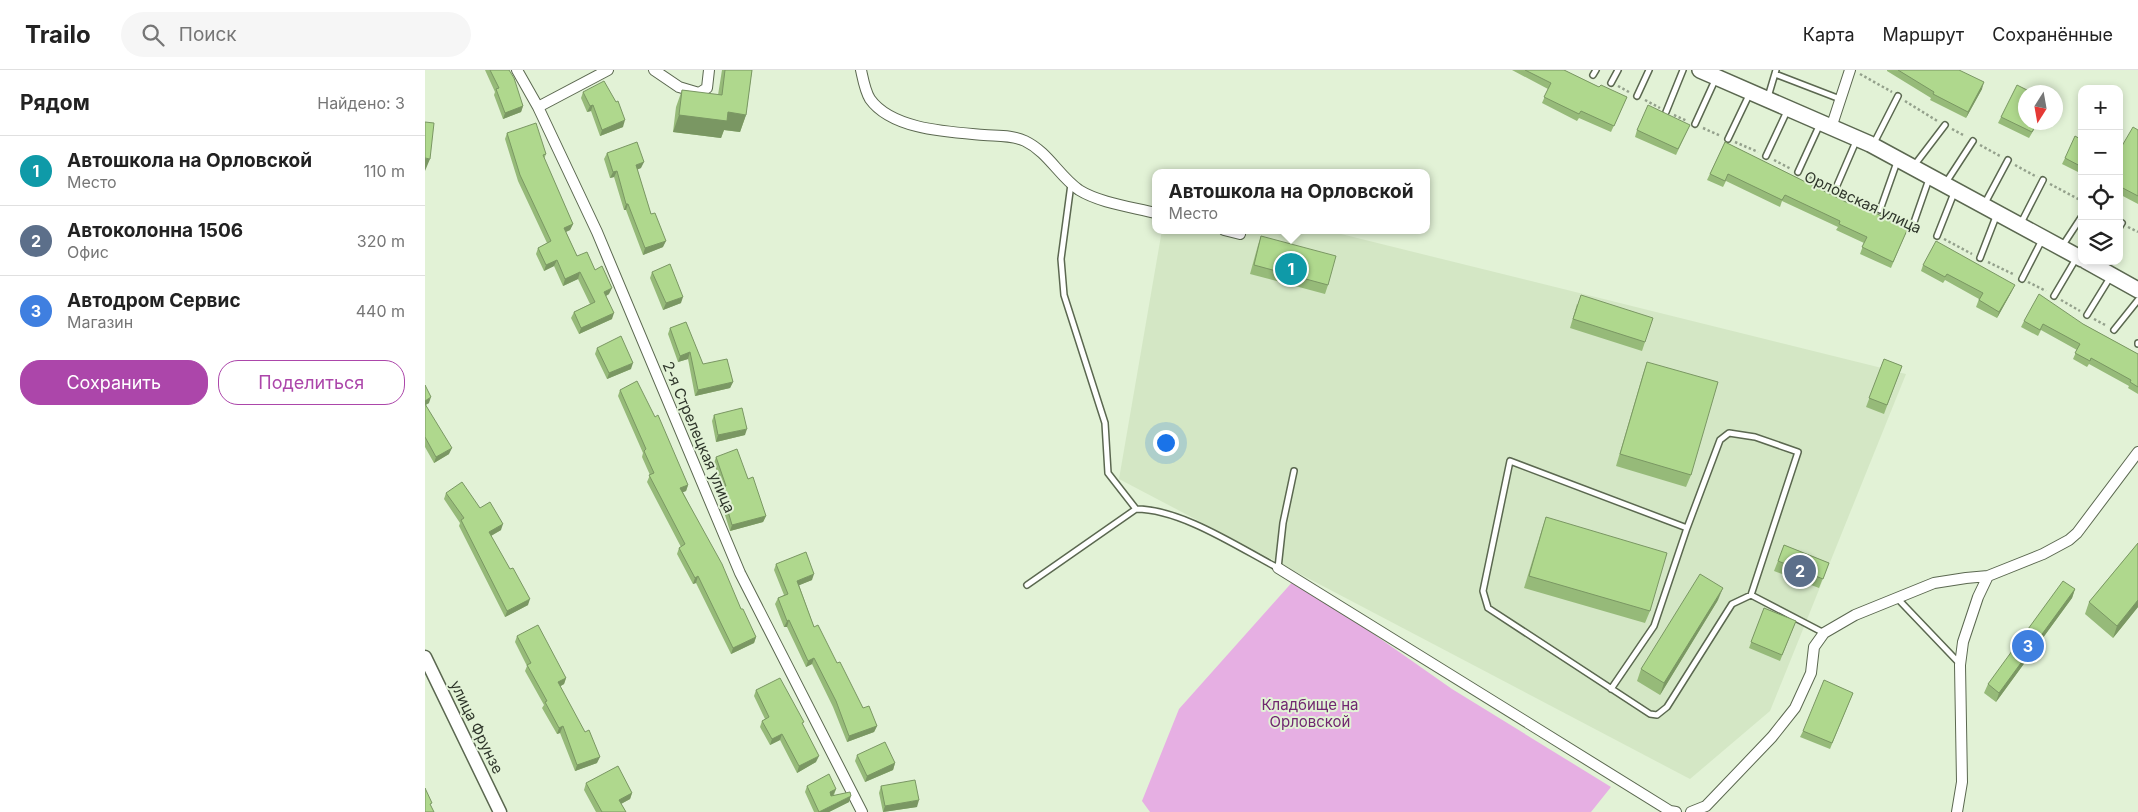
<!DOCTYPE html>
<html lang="ru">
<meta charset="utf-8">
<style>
body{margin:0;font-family:Inter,sans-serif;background:#f6f6f6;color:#222}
.controls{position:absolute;right:15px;top:15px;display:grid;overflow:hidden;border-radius:10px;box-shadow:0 2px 8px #0003}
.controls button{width:45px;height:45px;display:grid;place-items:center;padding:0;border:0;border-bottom:1px solid #e0e0e0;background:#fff;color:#222;font:25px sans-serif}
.compass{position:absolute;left:1593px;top:15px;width:45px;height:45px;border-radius:50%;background:#fff;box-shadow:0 2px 8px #0003;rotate:191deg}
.you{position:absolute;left:740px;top:372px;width:18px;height:18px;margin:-12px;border:4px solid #fff;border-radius:50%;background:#1a73e8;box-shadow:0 0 0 8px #1a73e833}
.badge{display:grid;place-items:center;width:32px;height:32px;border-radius:50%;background:#ac46aa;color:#fff;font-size:16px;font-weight:700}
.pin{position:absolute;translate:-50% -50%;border:2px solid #fff;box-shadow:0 1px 5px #0006}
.popup{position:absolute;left:727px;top:99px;width:278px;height:65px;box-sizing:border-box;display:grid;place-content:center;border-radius:10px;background:#fff;filter:drop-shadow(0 1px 4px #0005);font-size:16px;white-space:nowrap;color:#767676}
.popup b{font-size:19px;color:#222}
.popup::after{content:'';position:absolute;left:50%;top:100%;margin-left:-10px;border:10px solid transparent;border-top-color:#fff}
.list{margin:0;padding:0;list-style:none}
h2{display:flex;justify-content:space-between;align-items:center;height:65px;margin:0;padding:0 20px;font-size:21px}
h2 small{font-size:16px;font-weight:400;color:#767676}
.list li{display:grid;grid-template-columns:32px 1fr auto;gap:15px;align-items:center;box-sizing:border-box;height:70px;padding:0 20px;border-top:1px solid #e0e0e0}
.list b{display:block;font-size:19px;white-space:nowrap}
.list p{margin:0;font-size:16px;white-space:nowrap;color:#767676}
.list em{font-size:16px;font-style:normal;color:#767676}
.actions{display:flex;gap:10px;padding:15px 20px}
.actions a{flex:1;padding:11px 0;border:1px solid #ac46aa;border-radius:20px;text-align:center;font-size:18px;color:#ac46aa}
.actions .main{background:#ac46aa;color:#fff}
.icon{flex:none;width:28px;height:28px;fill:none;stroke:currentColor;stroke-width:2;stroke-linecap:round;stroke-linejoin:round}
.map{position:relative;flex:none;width:1713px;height:742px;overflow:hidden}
header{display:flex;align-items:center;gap:30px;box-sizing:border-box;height:70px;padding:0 25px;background:#fff;border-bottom:1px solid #e0e0e0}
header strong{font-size:24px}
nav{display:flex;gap:28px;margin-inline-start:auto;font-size:18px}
.search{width:350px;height:45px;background:#f6f6f6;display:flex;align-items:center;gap:12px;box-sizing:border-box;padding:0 18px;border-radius:28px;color:#767676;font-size:19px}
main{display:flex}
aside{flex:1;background:#fff}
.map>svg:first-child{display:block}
.built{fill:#d4e7c5}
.green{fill:#e6afe3}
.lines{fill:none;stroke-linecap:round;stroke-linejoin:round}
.service-casing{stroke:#5b6850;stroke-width:8}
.minor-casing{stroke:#5b6850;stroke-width:12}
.tertiary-casing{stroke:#5b6850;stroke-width:15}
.secondary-casing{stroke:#5b6850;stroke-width:18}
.path{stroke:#94a18c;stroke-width:2.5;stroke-dasharray:2.5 2.5;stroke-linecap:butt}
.service{stroke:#fff;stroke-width:5}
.minor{stroke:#fff;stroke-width:10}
.tertiary{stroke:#fff;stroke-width:12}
.secondary{stroke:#fff;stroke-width:15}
.wall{fill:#96ba79}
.shaded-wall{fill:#7a9763}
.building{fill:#afd88d;stroke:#7a9763}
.labels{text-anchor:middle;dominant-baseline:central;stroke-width:4;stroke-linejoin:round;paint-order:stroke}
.street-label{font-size:15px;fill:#2f362b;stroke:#e2f2d6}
.park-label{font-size:15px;fill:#712770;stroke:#e2f2d6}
</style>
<header>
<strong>Trailo</strong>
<div class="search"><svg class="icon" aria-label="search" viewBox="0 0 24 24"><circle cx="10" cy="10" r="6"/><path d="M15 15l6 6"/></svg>Поиск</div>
<nav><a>Карта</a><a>Маршрут</a><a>Сохранённые</a></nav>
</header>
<main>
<aside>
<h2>Рядом<small>Найдено: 3</small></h2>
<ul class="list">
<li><span class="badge" style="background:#0f9aa8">1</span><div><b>Автошкола на Орловской</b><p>Место</p></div><em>110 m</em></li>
<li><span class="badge" style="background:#5c6f8a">2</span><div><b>Автоколонна 1506</b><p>Офис</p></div><em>320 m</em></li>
<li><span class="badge" style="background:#3f7fe0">3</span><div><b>Автодром Сервис</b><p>Магазин</p></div><em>440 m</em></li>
</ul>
<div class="actions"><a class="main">Сохранить</a><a>Поделиться</a></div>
</aside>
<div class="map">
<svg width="1713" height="742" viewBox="0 0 1713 742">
<rect width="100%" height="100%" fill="#e2f2d6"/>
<!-- built -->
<path class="built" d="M737,160H900L1481,304L1345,641L1265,709L694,409Z"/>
<!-- green -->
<path class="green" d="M870,509L1027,619L1186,717L1166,742H725L717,731L754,639Z"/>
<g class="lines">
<!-- service casing -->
<g class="service-casing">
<path id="service" d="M1350,4L1415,29
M1168,5L1171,0
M1186,13L1193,0
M1212,26L1224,0
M1343,27L1351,0
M1241,42L1258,0
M1270,54L1291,8
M1303,69L1325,23
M1448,75L1473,26
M1341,86L1363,39
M1488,97L1520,55
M1373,102L1395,54
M646,114L636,189L639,225L680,353L683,403L711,439
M1520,114L1548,71
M1410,120L1432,69
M1560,133L1583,90
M1455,140L1472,92
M1488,155L1504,109
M1595,155L1618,110
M1694,158L1697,153
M1512,166L1529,123
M1638,175L1657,146
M1555,188L1572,144
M1597,209L1618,168
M1629,226L1652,187
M1662,245L1686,206
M1689,260L1713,230
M1713,274V273
M1262,458L1295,370L1304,363L1330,367L1373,382L1326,525
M602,515L711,439C756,439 813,477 853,498L858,453L869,401
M1472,528L1535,594
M1186,619L1229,556L1262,458L1085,391L1058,521L1063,538L1225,644L1232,645L1242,637L1307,534L1326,525L1399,563"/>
</g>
<!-- minor casing -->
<g class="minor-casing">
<path id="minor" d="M92,0L113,37L172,162L315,503L437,742
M229,0L254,17L274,23L282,18L284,0
M436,0C438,9 440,21 445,29C467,60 525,62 559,65C572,66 588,65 600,71C623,82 634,106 654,120C675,133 707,137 731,143
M113,37L183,0
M1406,58L1425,0
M799,160L815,164
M853,498L1245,741L1251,742
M1266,742L1281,736L1347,667L1370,638L1386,603L1389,577L1399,563L1430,545L1509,513L1541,508L1563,506
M1532,742L1537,712L1535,595L1538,572L1553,527L1563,506L1618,484L1644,470L1652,463L1713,382"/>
</g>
<!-- tertiary casing -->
<g class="tertiary-casing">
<path id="tertiary" d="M0,587L75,742"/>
</g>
<!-- secondary casing -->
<g class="secondary-casing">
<path id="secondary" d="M1275,0L1445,74L1657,189
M1661,191L1713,220"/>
</g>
<!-- path -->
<path class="path" d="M1435,4L1467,22
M1193,16L1204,22
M1220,30L1235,38
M1480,31L1514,52
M1249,45L1262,51
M1278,58L1296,66
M1527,59L1540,66
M1310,72L1333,82
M1555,75L1575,86
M1349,90L1366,99
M1590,95L1612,107
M1380,105L1402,116
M1625,114L1657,131
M1418,124L1448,137
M1462,143L1480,151
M1703,157L1713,162
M1519,169L1547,184
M1563,192L1590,205
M1603,212L1621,221
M1636,230L1655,241
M1669,249L1682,256"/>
<!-- service -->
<use href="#service" class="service"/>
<!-- minor -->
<use href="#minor" class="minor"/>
<!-- tertiary -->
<use href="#tertiary" class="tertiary"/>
<!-- secondary -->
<use href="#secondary" class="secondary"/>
</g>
<!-- wall -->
<path class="wall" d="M60,0H84L98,36L96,42L78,49L69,25L70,22Z
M297,0H327L321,45L315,62L299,60L296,68L248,62L251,37L257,20L293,25Z
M1087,0H1139L1174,17L1202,27L1186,62L1154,48L1152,51L1117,33L1123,19Z
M1462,0H1534L1557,19L1541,48L1505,30L1506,28L1462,1Z
M158,22L191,32L198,57L175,66L166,41L162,42L156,28Z
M1576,47L1613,52L1604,68L1573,53Z
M1265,55L1251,85L1210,67L1212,60Z
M1713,60V134L1694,124V81Z
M82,63L121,84L119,89L148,154L145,160L141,162L152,186L170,200L184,224L181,226L187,249L154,264L146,248L149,242L165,234L153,209L138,216L129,196L119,201L111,184L113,178L122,173L93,111L80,69Z
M1657,70V104L1637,94L1640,88Z
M1300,72L1423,133L1483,158L1466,198L1435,184L1439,173L1411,160L1413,157L1357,131L1355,137L1301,111L1298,117L1282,110Z
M182,83L216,98L212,99L226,144L238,177L218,185L201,140H199L189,107L185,108L179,89Z
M836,166L903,215L900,224L825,204L833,175Z
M1498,195L1587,221L1572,248L1551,237L1554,229L1520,210L1518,213L1496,201Z
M227,202L256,233L238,240L225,208Z
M1152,234L1220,272L1217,281L1145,258Z
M1599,251L1658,254L1713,284V324L1703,318L1704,316L1664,294L1662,297L1648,289L1652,280L1616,260L1613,266L1596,257Z
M245,258L278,294L308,312L305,318L270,326L263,289L253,292L243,264Z
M172,278L206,299L182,309L170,284Z
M1459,289L1477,296L1459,344L1441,337Z
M1222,292L1266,405L1261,417L1191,396L1218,304Z
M0,315L4,333L1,335L24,384L9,393L0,377Z
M195,320L263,415L261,421L258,422L316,539L331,567L329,573L306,584L271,513L268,514L252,484L254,478L256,477L222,412L225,405L217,387L218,383L193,326Z
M289,345L320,365L291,372L287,351Z
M291,387L323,409L341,446L338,452L305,461L293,423L296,417H297L289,393Z
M21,423L55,438L76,460L66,466L103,535L80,547L34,456L35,453L19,429Z
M1121,447L1225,541L1220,553L1099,518L1117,459Z
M1713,473V537L1688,568L1660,544L1664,532Z
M1359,475L1404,493L1394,518L1349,501Z
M351,494L387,510L374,515L389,557L412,593L438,638L452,656L449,662L422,672L408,637L387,594L381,597L362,557H359L350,534L353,528L359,525L349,500Z
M1650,519L1647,528L1571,632L1559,623L1563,614Z
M1293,530L1235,625L1212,611L1216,599Z
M1339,538L1371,551L1355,591L1324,578Z
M92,566L141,608L139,614L135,616L172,693L150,701L135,663L132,664L117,638L119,635L100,601L102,596L90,572Z
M331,620L378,655L391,692L372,703L355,670L345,675L335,657L337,651L340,649L329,626Z
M1428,623L1405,679L1375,667L1378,661Z
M432,685L470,693L468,700L440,712L430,691Z
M161,713L207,723L205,729L196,734L201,742H171L159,720Z
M382,716L411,719L409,725L424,732L404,742H389L380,722Z
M456,716L492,737L458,742L454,723Z"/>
<!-- shaded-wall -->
<path class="shaded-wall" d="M1559,12L1557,19L1541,48L1543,42Z
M168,35L166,41L162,42L165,36Z
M98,36L96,42L78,49L80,43Z
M303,42L321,45L315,62L299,60L296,68L248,62L254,45Z
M200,50L198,57L175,66L177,60Z
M1612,52H1613L1604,68Z
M0,88L5,89L0,101Z
M219,92L216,98L209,101L211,95Z
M192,101L189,107L185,108L188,102Z
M201,134H203L201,140H199Z
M148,154L145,160L136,164L139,158Z
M241,171L238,177L218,185L220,178Z
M132,190L129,196L119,201L121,195Z
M155,202L153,209L138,216L140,209Z
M1590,215L1587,221L1572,248L1574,242Z
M187,218L184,224L177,228L179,222Z
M258,227L256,233L238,240L241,233Z
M189,243L187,249L154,264L156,258Z
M265,282L263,289L253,292L255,286Z
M208,293L206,299L182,309L184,303Z
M308,312L305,318L270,326L273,320Z
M6,327L4,333L0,335V331Z
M322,359L320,365L291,372L293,365Z
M27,378L24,384L9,393L11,387Z
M263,415L261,421L253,424L255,418Z
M341,446L338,452L305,461L307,455Z
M78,454L76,460L62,468L64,462Z
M389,504L387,510L370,517L372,511Z
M273,506L271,513L268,514L270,508Z
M1298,518L1293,530L1235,625L1239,613Z
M1650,519L1647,528L1571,632L1574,623Z
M105,529L103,535L80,547L82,541Z
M1713,530V537L1688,568L1692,556Z
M364,550L362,557H359L362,551Z
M331,567L329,573L306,584L308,578Z
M389,588L387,594L381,597L383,591Z
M141,608L139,614L131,619L133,612Z
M138,656L135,663L132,664L134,658Z
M452,656L449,662L422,672L424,666Z
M357,664L355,670L345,675L347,669Z
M394,686L391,692L372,703L374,696Z
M175,687L172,693L150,701L152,695Z
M470,693L468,700L440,712L442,706Z
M411,719L408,725L402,728L405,722Z
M207,723L205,729L192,736L194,730Z
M426,726L424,732L404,742H394Z
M494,730L492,737L458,742L460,736Z"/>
<!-- building -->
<path class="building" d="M65,0H84L89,8L98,36L80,43L71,19L74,18Z
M300,0H327L321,45L303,42L302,51L254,45L257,20L297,25Z
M1100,0H1139L1174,17L1176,15L1202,27L1189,56L1156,41L1154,44L1119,27L1126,13Z
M1473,0H1534L1559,12L1543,42L1508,24L1509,22Z
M179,11L191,32L193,31L200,50L177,60L168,35L165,36L158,22Z
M1592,15L1606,22H1600V52H1612L1607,62L1576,47Z
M1223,35L1265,55L1253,79L1212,60Z
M0,52L9,53L5,89L0,88Z
M111,53L121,84L118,85L148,154L139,158L152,186L162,182L170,200L177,196L187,218L179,222L189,243L156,258L149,242L170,232L155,202L140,209L132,190L121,195L113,178L126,171L95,105L82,63Z
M1708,57L1713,60V126L1694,116V81Z
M1650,66L1657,70V97L1640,88Z
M212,72L219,92L211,95L226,144L230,143L241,171L220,178L203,134H201L192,101L188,102L182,83Z
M1300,72L1423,133L1424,131L1483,158L1468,192L1437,177L1442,167L1414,154L1415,151L1360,125L1357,130L1303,104L1300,111L1285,104Z
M836,166L911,186L903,215L829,195Z
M1511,171L1590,215L1574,242L1554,230L1558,223L1522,204L1520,207L1498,195Z
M245,194L258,227L241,233L227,202Z
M1614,224L1658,254L1713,284V317L1705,312L1706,310L1666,288L1665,291L1650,283L1655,274L1618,254L1615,260L1599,251Z
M1156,225L1228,248L1220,272L1148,249Z
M261,252L278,294L302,289L308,312L273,320L265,282L255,286L245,258Z
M196,266L208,293L184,303L172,278Z
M1459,289L1477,296L1462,335L1444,328Z
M1222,292L1293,312L1266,405L1195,384Z
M212,311L230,347L233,345L263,415L255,418L297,494L316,539H318L331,567L308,578L273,506L270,508L254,478L260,474L224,405L229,403L219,381L221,379L195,320Z
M0,315L6,327L0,331Z
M0,334L27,378L11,387L0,367Z
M317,338L322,359L293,365L289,345Z
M312,379L323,409L328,407L341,446L307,455L296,417L301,416L291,387Z
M37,412L55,438L65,432L78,454L64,462L85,499L88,498L105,529L82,541L36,450L39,448L21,423Z
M1121,447L1242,483L1225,541L1104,506Z
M1713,473V530L1692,556L1664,532Z
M1359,475L1404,493L1398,509L1353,491Z
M381,482L389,504L372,511L389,557L393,555L412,593L415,592L438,638L444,636L452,656L424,666L411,631L389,588L383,591L364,550L362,551L353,528L363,524L351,494Z
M1275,504L1298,518L1239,613L1216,599Z
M1638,511L1650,519L1574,623L1563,614Z
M1339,538L1371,551L1357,585L1326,572Z
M113,555L141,608L133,612L160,662L164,660L175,687L152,695L138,656L134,658L120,632L122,631L102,595L106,593L92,566Z
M355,608L379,652L377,653L394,686L374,696L357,664L347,669L337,651L344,647L331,620Z
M1399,610L1428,623L1407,673L1378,661Z
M460,672L470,693L442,706L432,685Z
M193,696L207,723L194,730L201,742H177L161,713Z
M404,704L411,719L405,722L406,726L425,722L426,726L394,742L382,716Z
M490,710L494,730L460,736L456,716Z
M0,718L7,733L5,734L9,742H0Z"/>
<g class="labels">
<!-- street labels -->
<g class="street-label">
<text transform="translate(1438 132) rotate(25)">Орловская улица</text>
<text transform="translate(274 367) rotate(67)">2-я Стрелецкая улица</text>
<text transform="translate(52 657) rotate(64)">улица Фрунзе</text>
</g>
<!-- park labels -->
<g class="park-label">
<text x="885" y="634">Кладбище на<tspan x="885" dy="17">Орловской</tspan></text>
</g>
</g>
</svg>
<div class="controls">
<button>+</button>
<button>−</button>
<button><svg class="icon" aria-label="locate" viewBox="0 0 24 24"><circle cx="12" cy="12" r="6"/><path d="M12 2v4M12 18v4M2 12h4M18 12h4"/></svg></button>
<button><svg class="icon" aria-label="layers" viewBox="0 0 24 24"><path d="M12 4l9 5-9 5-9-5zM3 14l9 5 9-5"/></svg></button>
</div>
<svg class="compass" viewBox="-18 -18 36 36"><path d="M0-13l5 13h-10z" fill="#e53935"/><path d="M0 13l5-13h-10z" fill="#767676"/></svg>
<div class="you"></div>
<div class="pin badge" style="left:866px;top:199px;background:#0f9aa8">1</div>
<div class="popup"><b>Автошкола на Орловской</b>Место</div>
<div class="pin badge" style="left:1375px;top:501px;background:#5c6f8a">2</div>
<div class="pin badge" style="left:1603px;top:576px;background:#3f7fe0">3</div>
</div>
</main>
